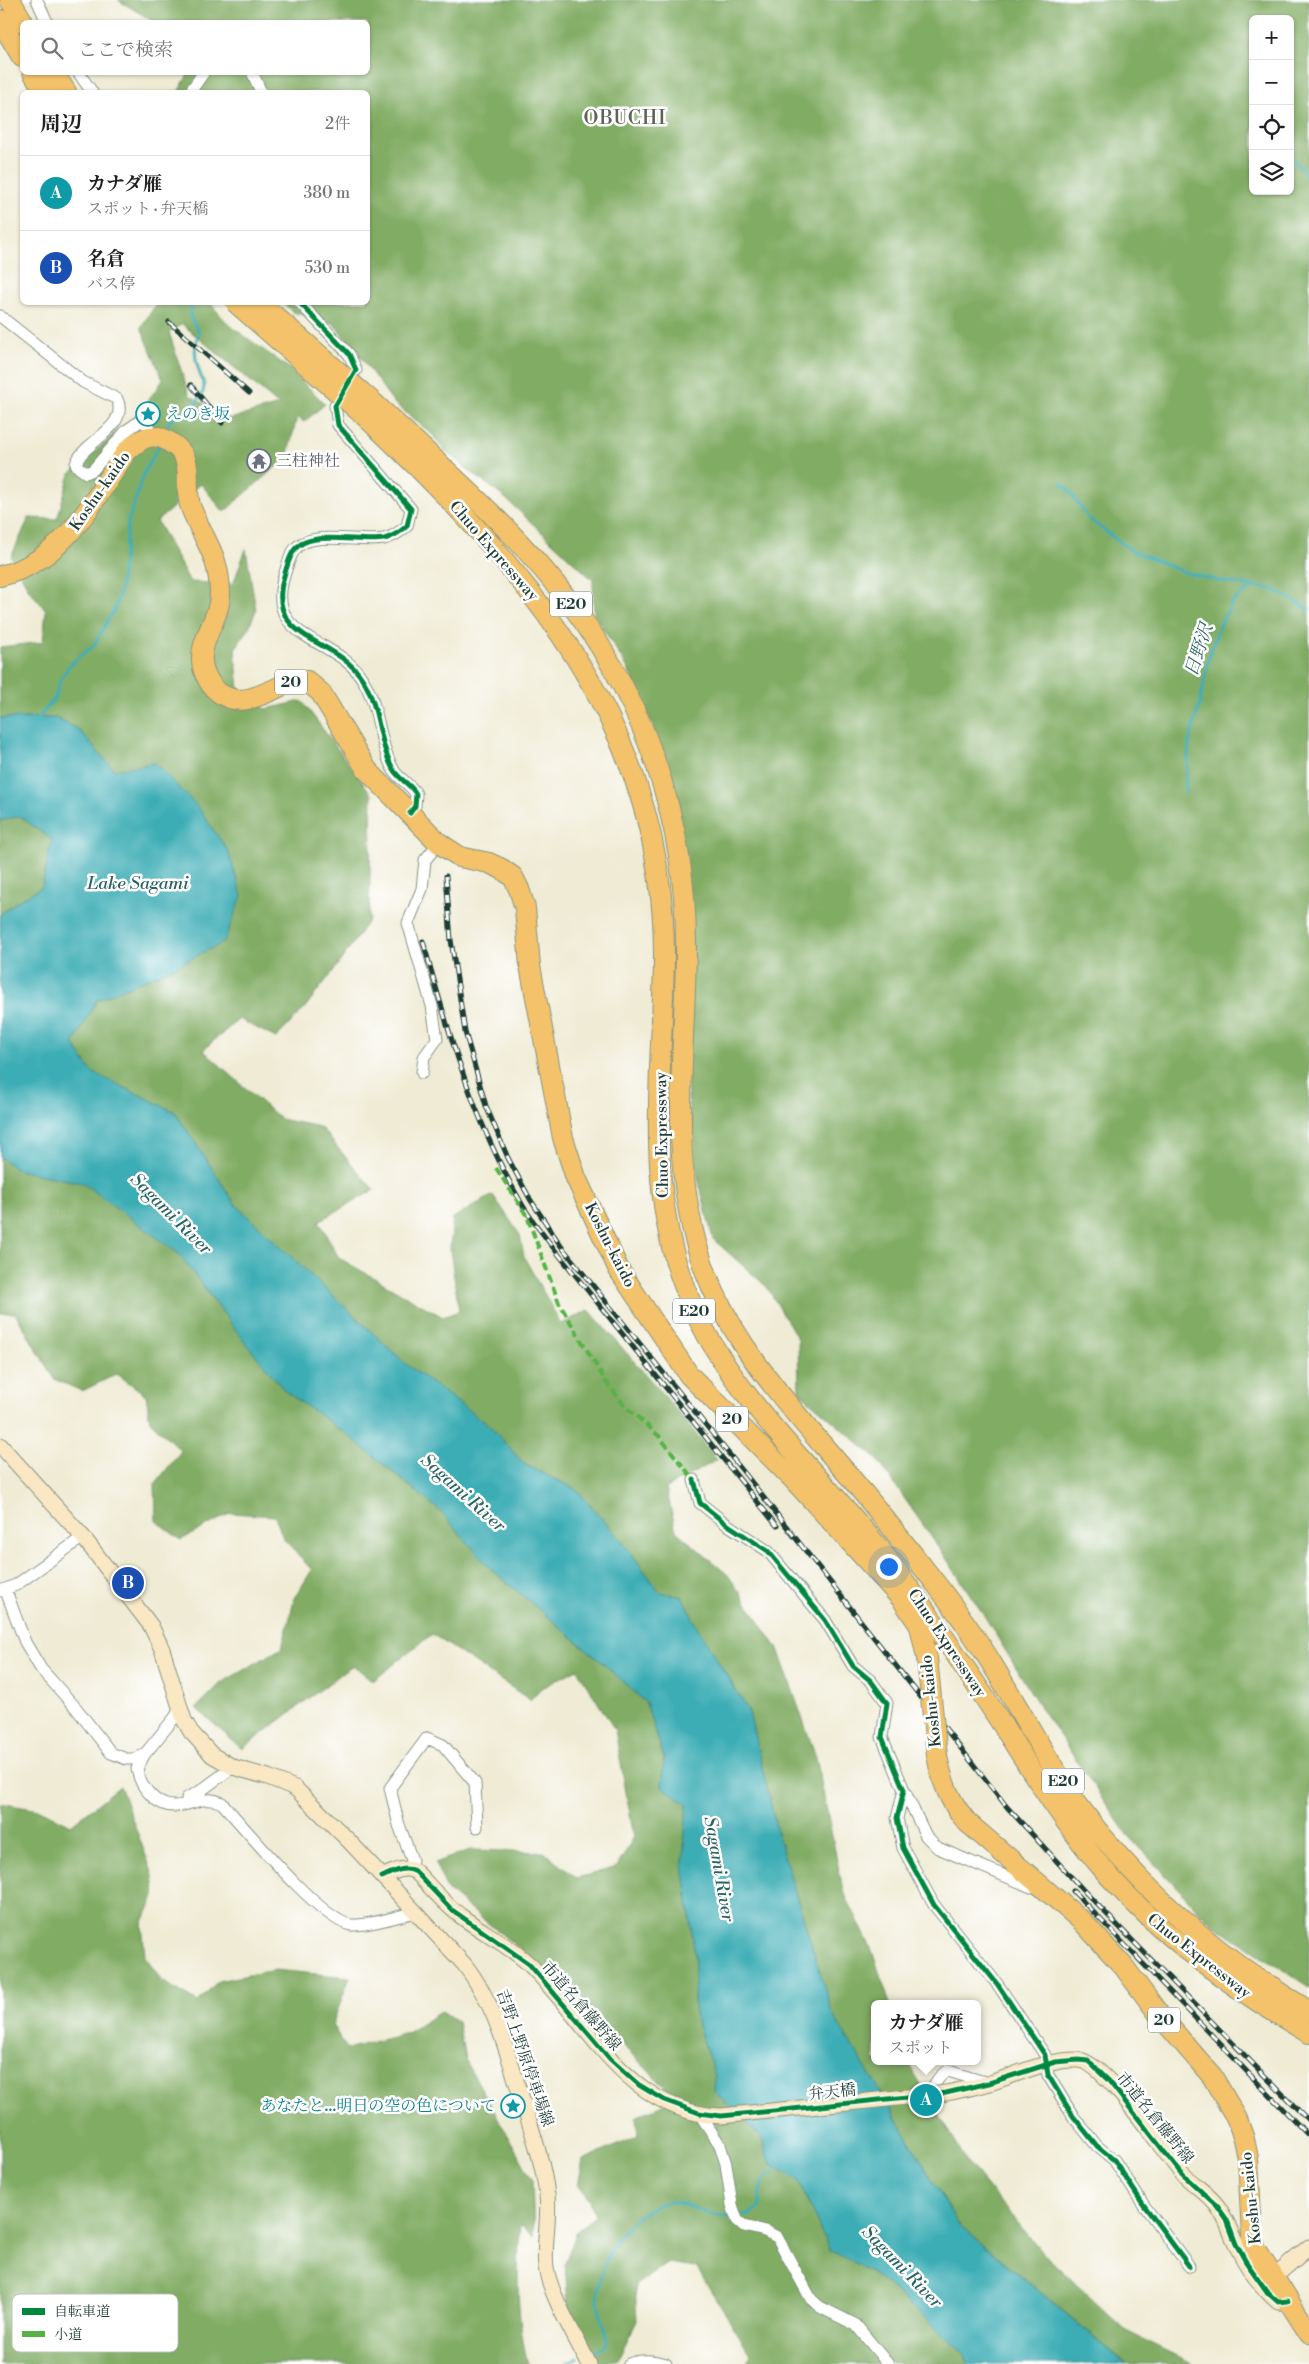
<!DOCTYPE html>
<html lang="ja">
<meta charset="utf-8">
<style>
body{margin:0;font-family:"Libre Bodoni","Noto Serif JP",serif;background:#f6f6f6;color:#222}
.controls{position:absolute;right:15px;top:15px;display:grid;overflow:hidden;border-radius:8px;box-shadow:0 1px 4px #0004}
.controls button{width:45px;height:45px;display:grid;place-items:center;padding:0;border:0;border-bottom:1px solid #e0e0e0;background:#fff;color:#222;font:25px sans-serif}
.you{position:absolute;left:888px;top:1566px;width:18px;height:18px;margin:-12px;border:4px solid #fff;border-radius:50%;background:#1a73e8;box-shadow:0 0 0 8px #1a73e833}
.badge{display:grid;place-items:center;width:32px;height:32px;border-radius:50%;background:#b5179e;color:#fff;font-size:16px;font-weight:700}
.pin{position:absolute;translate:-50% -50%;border:2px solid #fff;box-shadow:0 1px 5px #0006}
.popup{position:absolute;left:871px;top:2000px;width:110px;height:65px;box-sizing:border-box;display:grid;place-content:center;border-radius:8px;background:#fff;filter:drop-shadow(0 1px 4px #0005);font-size:16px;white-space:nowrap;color:#767676}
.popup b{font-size:19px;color:#222}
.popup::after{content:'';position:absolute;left:50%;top:100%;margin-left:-10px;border:10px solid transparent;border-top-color:#fff}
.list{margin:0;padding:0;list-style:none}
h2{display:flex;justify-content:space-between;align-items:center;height:65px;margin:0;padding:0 20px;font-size:21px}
h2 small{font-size:16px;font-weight:400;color:#767676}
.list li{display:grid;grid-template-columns:32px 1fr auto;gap:15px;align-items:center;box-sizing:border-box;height:75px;padding:0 20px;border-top:1px solid #e0e0e0}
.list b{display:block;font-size:19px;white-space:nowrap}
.list p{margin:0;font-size:16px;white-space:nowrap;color:#767676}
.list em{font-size:16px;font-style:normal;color:#767676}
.icon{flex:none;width:28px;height:28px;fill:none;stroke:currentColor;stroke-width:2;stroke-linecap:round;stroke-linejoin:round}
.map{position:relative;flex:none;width:1309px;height:2364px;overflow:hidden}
.search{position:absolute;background:#fff;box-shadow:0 1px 4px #0004;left:20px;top:20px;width:350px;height:55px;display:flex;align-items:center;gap:12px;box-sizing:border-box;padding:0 18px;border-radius:8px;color:#767676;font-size:19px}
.panel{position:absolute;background:#fff;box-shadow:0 1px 4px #0004;left:20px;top:90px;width:350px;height:215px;border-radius:8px}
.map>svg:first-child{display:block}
.forest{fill:#81ac64;stroke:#50744c;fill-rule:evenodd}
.water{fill:#3cadb5;stroke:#2e7574}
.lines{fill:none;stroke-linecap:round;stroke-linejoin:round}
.stream{stroke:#3cadb5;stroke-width:3}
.street-casing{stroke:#879484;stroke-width:13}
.secondary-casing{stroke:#879484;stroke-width:17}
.highway-casing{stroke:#879484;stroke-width:22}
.street{stroke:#fff;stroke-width:11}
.secondary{stroke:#fae7c3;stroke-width:15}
.highway{stroke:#f3c26a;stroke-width:20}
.rail-casing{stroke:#1f3d34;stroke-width:5}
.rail{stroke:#fff;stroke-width:3;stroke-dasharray:9;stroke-linecap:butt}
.secondary-bridge-casing{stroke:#879484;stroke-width:17;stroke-linecap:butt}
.highway-bridge-casing{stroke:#879484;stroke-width:22;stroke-linecap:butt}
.secondary-bridge{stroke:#fae7c3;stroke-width:15}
.highway-bridge{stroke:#f3c26a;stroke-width:20}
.quiet{stroke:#55b346;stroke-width:4;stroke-dasharray:8 4;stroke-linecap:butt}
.cycleway-casing{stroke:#fff;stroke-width:8}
.cycleway{stroke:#00873e;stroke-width:5}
.labels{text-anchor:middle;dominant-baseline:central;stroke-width:5;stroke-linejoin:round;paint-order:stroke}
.shield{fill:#fff;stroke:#627771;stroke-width:1}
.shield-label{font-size:15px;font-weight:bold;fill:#1f3d34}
.culture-label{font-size:16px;fill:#0d838f;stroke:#fff;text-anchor:start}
.worship-label{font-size:16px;fill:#5b616d;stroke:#fff;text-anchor:start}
.street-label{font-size:16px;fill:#1f3d34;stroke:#fff}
.water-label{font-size:18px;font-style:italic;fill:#296461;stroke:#fff}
.quarter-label{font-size:19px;letter-spacing:1px;fill:#605f58;stroke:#fff}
.key{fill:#fff;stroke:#bcc5c2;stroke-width:1}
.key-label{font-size:14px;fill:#1f3d34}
</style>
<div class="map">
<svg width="1309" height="2364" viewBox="0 0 1309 2364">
<rect width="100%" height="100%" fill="#fff"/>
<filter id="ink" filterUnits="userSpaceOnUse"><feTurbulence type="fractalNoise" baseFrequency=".02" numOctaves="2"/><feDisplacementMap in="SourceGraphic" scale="10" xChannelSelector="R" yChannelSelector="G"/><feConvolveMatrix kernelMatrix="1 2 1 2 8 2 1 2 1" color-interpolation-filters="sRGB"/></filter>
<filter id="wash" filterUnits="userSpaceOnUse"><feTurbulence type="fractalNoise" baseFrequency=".0096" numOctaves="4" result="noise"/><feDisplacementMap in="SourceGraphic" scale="20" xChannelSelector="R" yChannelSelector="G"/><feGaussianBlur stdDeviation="1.12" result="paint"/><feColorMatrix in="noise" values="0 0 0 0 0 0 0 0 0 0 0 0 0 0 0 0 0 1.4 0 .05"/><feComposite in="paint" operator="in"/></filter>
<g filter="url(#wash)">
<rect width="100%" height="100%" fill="#efebd4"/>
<!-- forest -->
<path class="forest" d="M118,0H1309V1987L1211,1923L1128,1836L1040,1707L985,1617L944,1555L877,1459L799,1392L798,1339L767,1287L713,1239L698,1179L688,1099L676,799L652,724L627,667L594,615L593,580L505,498L445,452L432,434L394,403L359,355L333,323L293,312L283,303L368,302V92H178L189,73L368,72V22H154ZM1253,19H1290V191H1253Z
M157,303H210L228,324L290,369L325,404L304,422L297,417L287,457L224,512L201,484L157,521L190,582L233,584L246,549L256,610L248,630L235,649L239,689L266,709L302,701L372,795L369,920L334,970L303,1010L276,1038L239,1019L203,1050L280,1119L320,1127L374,1190L319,1221L339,1258L443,1317L459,1311L450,1249L453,1218L493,1195L520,1235L524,1257L561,1324L589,1310L667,1399L717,1460L666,1488L676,1531L728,1575L778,1649L816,1757L843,1890L871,1948L890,2004H875V2061H910L914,2074L969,2165L1044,2254L1126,2331L1194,2364H1127L957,2223L905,2132L833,2015L779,1839L749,1712L699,1630L682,1597L660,1592L626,1546L577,1490L524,1464L490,1426L407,1365L236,1205L175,1112L92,1072L73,1044L97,1000L175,967L242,896L228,851L198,807L114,770L78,729L55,718H0V647L43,642L46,610L29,590L11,557L29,518L57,519L70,474L141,410L163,380L141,327ZM182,324L279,405L230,419L189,395L169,332Z
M20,816L52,840L42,887L16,902L0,915V821Z
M0,1157L17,1170L83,1183L179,1254L238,1333L285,1391L348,1435L440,1511L491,1569L605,1665L646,1703L664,1758L662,1786L687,1804L683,1864L695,1956L694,2013L715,2077L714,2092L760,2135L771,2164L798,2180L829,2249L872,2273L920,2313L964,2353L969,2364H747L750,2353L696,2267L668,2263L635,2285L637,2321L618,2358L594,2364L568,2306L565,2263L577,2231L595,2216L590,2200L578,2186L583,2160L638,2136L636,2117L676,2098L552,1975L447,1890L435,1863L470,1850L544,1852L577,1878L617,1867L634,1837L615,1730L577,1669L540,1689L530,1700L432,1634L373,1681L353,1665L242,1749L196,1708L221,1683L282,1648L295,1597L312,1570L283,1538L275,1516L231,1513L181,1540L156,1521L155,1484L181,1451L150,1421L146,1395L117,1374L82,1391L54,1379L15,1313H0Z
M120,1786L153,1875L155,1894L142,1924L145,1956L161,1980L198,2002L218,1981L274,1970L350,1977L332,2025L347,2049L407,2033L442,2011L458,2022L465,2059L532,2179L534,2236L520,2225C517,2272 516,2318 528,2364H0V1803L44,1811L71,1825Z"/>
<!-- water -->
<path class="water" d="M0,718H55L78,729L114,770L155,763L198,807L228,851L242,896L224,942L175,967L97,1000L73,1044L92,1072L175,1112L236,1205L407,1365L490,1426L524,1464L577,1490L626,1546L660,1592L682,1596L699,1630L749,1712L779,1839L833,2015L905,2132L957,2223L1126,2364H969L964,2353L920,2313L872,2273L829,2249L798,2180L771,2164L760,2135L714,2092L715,2077L694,2013L695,1956L683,1864L687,1804L662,1787L664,1758L646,1703L605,1665L491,1569L440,1511L348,1435L285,1391L238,1333L179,1254L83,1183L17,1170L0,1157V915L16,902L42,887L52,840L20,816L0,821Z"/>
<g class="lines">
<!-- stream -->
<path class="stream" d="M1290,156L1303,170L1309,185
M165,431L170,420C182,416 205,400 204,385C204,382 201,377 200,374C195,359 193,348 199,333L190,316L192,302
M1062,484L1068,489L1089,519L1132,551L1187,573L1224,582L1272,589L1309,609
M35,722L55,698L60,680L68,667L83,653L93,647L116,606L120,590L128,522L144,473L160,444
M1185,793L1189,743L1200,703L1208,661L1219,626L1235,599L1255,586
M743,2216L749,2215L760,2206C758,2183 762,2179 780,2166
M595,2350L606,2345C609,2330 601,2322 599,2308C592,2268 628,2207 670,2202C684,2200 709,2219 729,2217
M567,2364L578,2358"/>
</g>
</g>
<g filter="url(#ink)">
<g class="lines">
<!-- street casing -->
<g class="street-casing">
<path id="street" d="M37,0L47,22
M78,72L92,92
M252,72L261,92
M190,92L204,72
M299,302L349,354L356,370L335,406L338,425L411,509L407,526C400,532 393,537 384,539C361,543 316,531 298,546C290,552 287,567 284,576C264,642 337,636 363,680C380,707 378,742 393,769C398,779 411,784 416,794L415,806L410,813
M0,316L83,382L117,399C130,428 83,441 76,464L79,468L86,473L93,470L126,431L140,421L148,424L150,436
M422,1073L424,1057L437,1039L432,1006L408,923L422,889L425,860L439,843
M694,1480L700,1503L725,1523L768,1551L825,1620L853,1666L871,1681L887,1703L882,1737L904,1790L897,1818L903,1848L934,1905L998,1985L1045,2055L1048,2075L1073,2116L1097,2146L1114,2160L1143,2204L1189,2266
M0,1591L16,1585L83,1537
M6,1591L25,1642L41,1669L76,1708L111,1753L126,1759H134L144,1755L176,1716L180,1707
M144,1755L137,1769C140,1783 145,1790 155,1799C178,1818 199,1791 222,1803C245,1828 321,1921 351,1925C365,1926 401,1916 415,1912
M904,1790L926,1836L938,1848L1031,1887L1035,1886
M187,1798L199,1792L233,1767
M410,1868L412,1860L399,1825L390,1788L427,1738L443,1745L475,1783L477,1827
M926,2106C931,2094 935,2076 948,2071L988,2083
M699,2113L720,2145L726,2164L732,2205L737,2220L744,2226L765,2231L777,2237L811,2299L820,2307L856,2325L888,2364
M629,2364C641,2359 653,2360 666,2364"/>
</g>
<!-- secondary casing -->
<g class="secondary-casing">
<path id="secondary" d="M0,1445L83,1537L151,1626L162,1649L184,1720L191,1732L212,1755L233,1767L268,1777L295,1788L349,1841L464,1964C495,2003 506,2049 521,2096C531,2128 543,2161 547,2195C550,2219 543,2243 546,2267C550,2295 576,2338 589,2364
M382,1877C393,1872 405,1865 416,1872C431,1887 444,1904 462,1917C484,1933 510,1946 530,1965C588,2022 628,2113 721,2116
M946,2093C961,2090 976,2087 990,2083C1018,2074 1049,2059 1078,2060C1106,2061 1161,2151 1182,2173C1193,2185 1208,2193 1218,2207C1226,2218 1230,2231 1236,2244C1245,2265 1261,2287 1278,2302L1288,2301
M1273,2278L1309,2247"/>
</g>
<!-- highway casing -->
<g class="highway-casing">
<path id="highway" d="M10,0L23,22
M0,20L22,57
M33,72L45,92
M53,72L66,92
M377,406C445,470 518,532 574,608C646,705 686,823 686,944C686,1047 668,1153 699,1253C725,1336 783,1399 838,1463C872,1502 904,1543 936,1584C956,1610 975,1636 992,1664C1021,1711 1046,1760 1078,1805C1140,1890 1219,1958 1309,2011
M367,418C526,569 666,726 664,959C663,1060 647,1163 676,1262C713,1389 820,1468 896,1570C933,1620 968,1672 1002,1724C1035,1777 1068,1829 1109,1876C1166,1940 1235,1990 1309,2033
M0,576C64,561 93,501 127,451C138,441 149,432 164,439C201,457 181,481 191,508C204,541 219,554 220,593C220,619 200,638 202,662C203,673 211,688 221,694C247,711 274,685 299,680L307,681L321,693L367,770L439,843L460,857L489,863L502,869L513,877L519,889L525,908L530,966L563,1138L576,1178L619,1270L689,1375L794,1480L902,1599L920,1626L927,1658
M937,1756C942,1782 950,1803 968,1823L1083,1922L1124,1967L1161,2017L1212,2076L1237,2119L1244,2139L1248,2158L1252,2237L1256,2250L1309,2333"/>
</g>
<!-- street -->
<use href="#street" class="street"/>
<!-- secondary -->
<use href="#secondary" class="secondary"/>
<!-- highway -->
<use href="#highway" class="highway"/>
<!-- rail casing -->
<g class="rail-casing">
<path id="rail" d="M169,322L249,393
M191,385L222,423
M446,876L451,940L465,1032L486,1106L508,1158L530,1199L561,1246L746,1475L1007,1807L1085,1892L1309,2121
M423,941C448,1032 474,1122 522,1204C531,1220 544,1235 555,1250L777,1526
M1073,1891L1309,2136"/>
</g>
<!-- rail -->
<use href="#rail" class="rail"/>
<!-- secondary-bridge casing -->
<g class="secondary-bridge-casing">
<path id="secondary-bridge" d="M721,2116L946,2093"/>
</g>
<!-- highway-bridge casing -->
<g class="highway-bridge-casing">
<path id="highway-bridge" d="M235,302L367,418
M259,302L377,406
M927,1658L937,1756"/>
</g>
<!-- secondary-bridge -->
<use href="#secondary-bridge" class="secondary-bridge"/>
<!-- highway-bridge -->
<use href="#highway-bridge" class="highway-bridge"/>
<!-- quiet -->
<path class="quiet" d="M496,1168L527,1216L559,1303L606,1382L625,1406L659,1436L694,1480"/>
<!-- cycleway casing -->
<g class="cycleway-casing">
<path id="cycleway" d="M299,302L349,354L356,370L335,406L338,425L411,509L407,526C400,532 393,537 384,539C361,543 316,531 298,546C290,552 287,567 284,576C264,642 337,636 363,680C380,707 378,742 393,769C398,779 411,784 416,794L415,806L410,813
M694,1480L700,1503L725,1523L768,1551L825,1620L853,1666L871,1681L887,1703L882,1737L904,1790L897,1818L903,1848L934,1905L998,1985L1045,2055L1048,2075L1073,2116L1097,2146L1114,2160L1143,2204L1189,2266
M382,1877C393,1872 405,1865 416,1872L452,1910L529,1964L610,2059L639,2085L664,2100L699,2113L721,2116L753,2113L946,2093L989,2083L1055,2062L1078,2060L1088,2061L1109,2081L1180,2172L1217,2206L1227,2220L1236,2244L1246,2262L1268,2293L1278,2302L1288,2301"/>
</g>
<!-- cycleway -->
<use href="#cycleway" class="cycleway"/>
</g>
</g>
<!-- icons -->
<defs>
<g id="sight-ring" transform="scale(1.25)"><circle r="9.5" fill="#fff" stroke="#0f9aa8" stroke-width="1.5"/><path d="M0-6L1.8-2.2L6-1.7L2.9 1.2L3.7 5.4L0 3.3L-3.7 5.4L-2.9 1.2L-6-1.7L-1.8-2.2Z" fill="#0f9aa8"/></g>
<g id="temple-ring" transform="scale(1.25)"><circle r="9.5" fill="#fff" stroke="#6b7280" stroke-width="1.5"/><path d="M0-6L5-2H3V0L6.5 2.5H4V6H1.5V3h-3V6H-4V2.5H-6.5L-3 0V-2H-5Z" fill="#6b7280"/></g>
</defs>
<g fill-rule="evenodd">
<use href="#sight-ring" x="148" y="414"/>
<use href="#temple-ring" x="259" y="461"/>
<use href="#sight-ring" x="513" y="2106"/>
</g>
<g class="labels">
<!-- shield labels -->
<g class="shield">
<rect x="550" y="591.5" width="42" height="25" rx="4"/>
<rect x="275" y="669.5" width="32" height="25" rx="4"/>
<rect x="673" y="1298.5" width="42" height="25" rx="4"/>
<rect x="716" y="1406.5" width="32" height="25" rx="4"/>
<rect x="1042" y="1768.5" width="42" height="25" rx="4"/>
<rect x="1148" y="2007.5" width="32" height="25" rx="4"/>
</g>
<g class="shield-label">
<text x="571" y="604">E20</text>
<text x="291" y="682">20</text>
<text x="694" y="1311">E20</text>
<text x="732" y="1419">20</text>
<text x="1063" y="1781">E20</text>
<text x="1164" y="2020">20</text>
</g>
<!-- culture labels -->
<g class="culture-label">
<text x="166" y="414">えのき坂</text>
<text x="496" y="2106" text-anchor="end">あなたと…明日の空の色について</text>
</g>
<!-- worship labels -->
<g class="worship-label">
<text x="276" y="461">三柱神社</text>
</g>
<!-- street labels -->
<g class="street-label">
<text transform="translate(100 491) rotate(-55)">Koshu-kaido</text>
<text transform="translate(494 551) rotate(49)">Chuo Expressway</text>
<text transform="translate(662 1135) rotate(-91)">Chuo Expressway</text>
<text transform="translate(610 1245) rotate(63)">Koshu-kaido</text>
<text transform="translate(947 1643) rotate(56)">Chuo Expressway</text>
<text transform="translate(931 1701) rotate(-96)">Koshu-kaido</text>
<text transform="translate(1199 1956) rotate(38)">Chuo Expressway</text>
<text transform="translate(581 2006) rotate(49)">市道名倉藤野線</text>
<text transform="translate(525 2058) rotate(71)">吉野上野原停車場線</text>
<text transform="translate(832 2092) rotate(-6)">弁天橋</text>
<text transform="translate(1155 2118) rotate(51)">市道名倉藤野線</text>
<text transform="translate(1251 2198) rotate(-96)">Koshu-kaido</text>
</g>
<!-- water labels -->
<g class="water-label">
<text transform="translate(1199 650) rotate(-72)">日野沢</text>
<text x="138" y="883">Lake Sagami</text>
<text transform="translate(171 1214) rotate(45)">Sagami River</text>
<text transform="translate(463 1493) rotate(42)">Sagami River</text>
<text transform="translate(719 1869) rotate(80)">Sagami River</text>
<text transform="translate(902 2267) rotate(46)">Sagami River</text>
</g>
<!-- quarter labels -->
<g class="quarter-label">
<text x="625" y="118">OBUCHI</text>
</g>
</g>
<!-- legend -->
<rect x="12" y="2294" width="166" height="58" rx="8" class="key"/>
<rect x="22" y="2308" width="23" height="7" fill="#00873e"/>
<rect x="22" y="2331" width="23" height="6" fill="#55b346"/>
<g class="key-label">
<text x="54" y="2316">自転車道</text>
<text x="54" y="2339">小道</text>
</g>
</svg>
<div class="controls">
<button>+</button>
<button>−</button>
<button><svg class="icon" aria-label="locate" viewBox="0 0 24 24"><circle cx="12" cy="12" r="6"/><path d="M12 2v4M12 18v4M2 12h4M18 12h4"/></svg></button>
<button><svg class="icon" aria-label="layers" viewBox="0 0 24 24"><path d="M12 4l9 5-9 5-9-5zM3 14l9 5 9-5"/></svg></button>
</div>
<div class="you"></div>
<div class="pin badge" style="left:926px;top:2100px;background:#0f9aa8">A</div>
<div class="popup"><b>カナダ雁</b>スポット</div>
<div class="pin badge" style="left:128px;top:1583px;background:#1a4fb4">B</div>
<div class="search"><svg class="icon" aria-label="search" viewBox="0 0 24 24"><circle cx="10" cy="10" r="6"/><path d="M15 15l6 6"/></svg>ここで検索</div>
<section class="panel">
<h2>周辺<small>2件</small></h2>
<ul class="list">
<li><span class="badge" style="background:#0f9aa8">A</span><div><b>カナダ雁</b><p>スポット · 弁天橋</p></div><em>380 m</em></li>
<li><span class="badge" style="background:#1a4fb4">B</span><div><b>名倉</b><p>バス停</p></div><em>530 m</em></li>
</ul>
</section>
</div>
